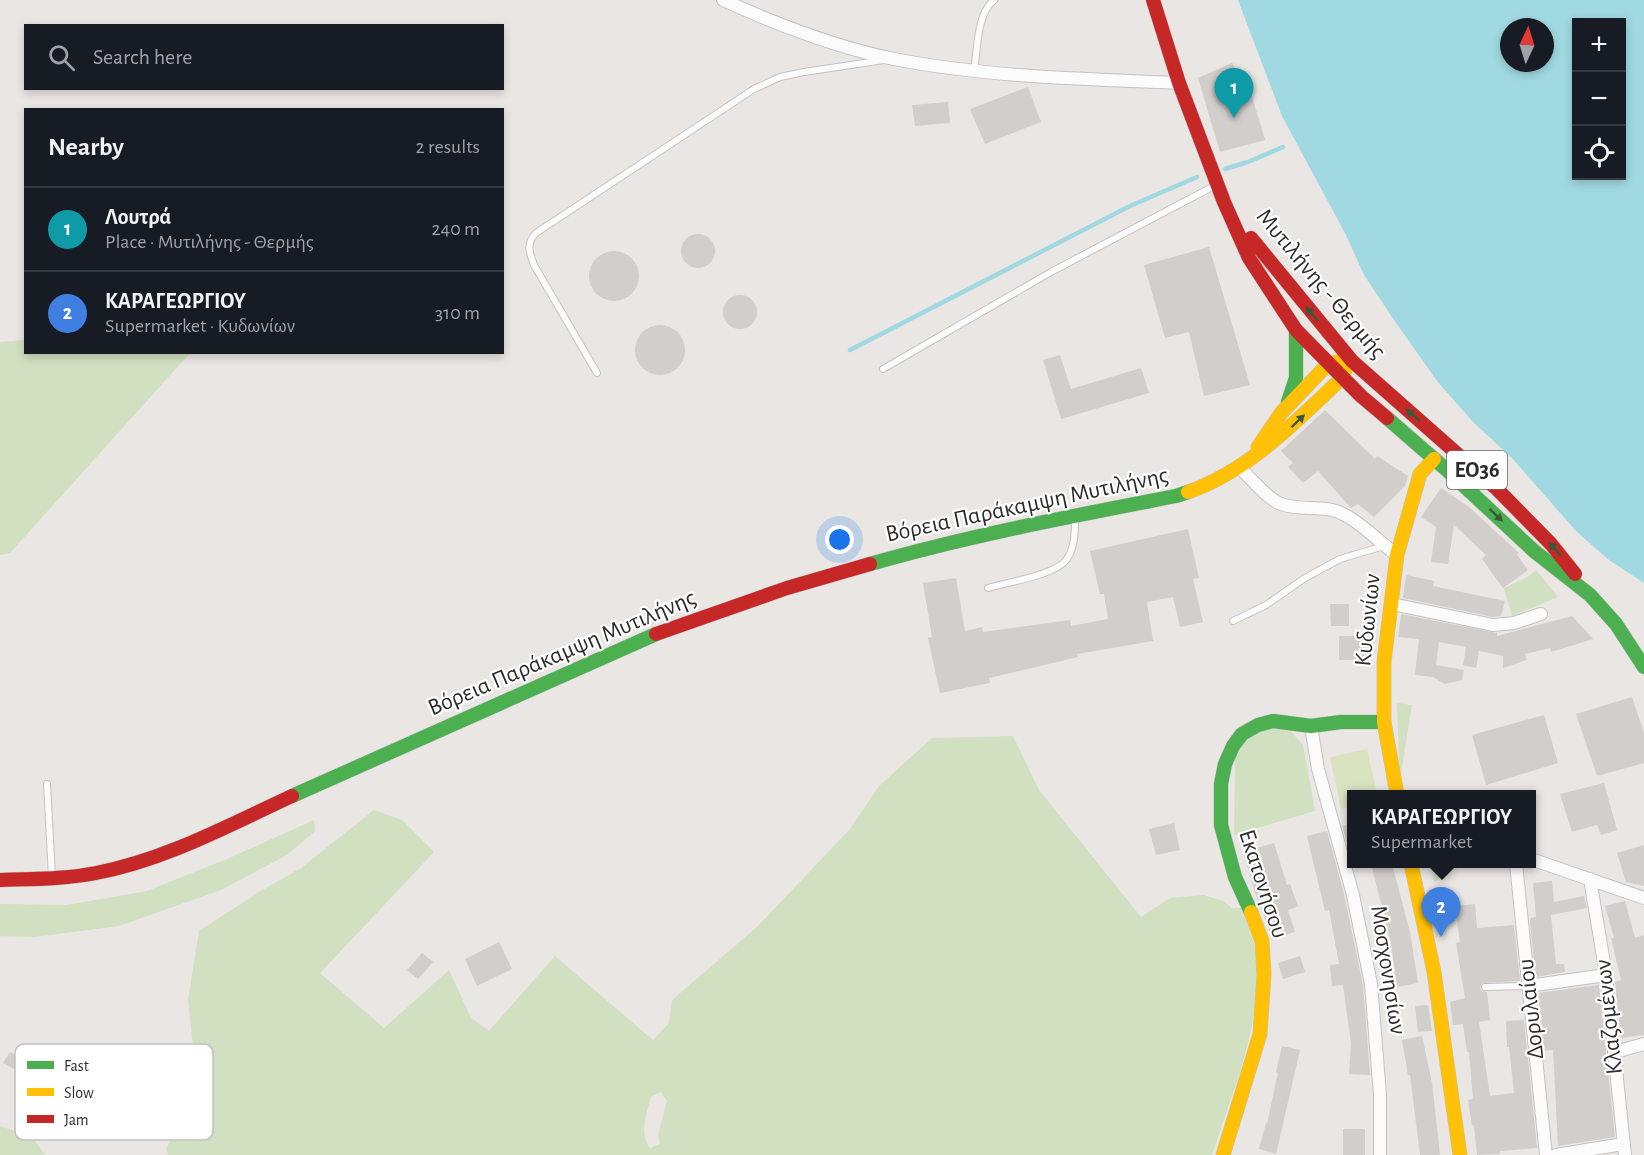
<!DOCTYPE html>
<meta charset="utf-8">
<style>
body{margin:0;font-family:"Alegreya Sans",sans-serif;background:#20242c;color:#f1f3f6}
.controls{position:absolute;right:18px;top:18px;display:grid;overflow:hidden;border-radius:0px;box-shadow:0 3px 9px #0003}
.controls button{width:54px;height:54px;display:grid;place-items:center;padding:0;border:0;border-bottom:2px solid #363941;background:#171b24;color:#f1f3f6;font:30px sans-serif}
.compass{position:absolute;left:1500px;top:18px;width:54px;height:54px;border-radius:50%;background:#171b24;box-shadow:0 3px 9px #0003;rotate:4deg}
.you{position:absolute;left:840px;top:540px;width:21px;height:21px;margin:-15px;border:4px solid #fff;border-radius:50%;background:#1a73e8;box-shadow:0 0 0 9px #1a73e833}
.badge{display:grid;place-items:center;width:39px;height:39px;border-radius:50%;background:#6e6d6c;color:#fff;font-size:20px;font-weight:700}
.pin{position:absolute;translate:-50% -50px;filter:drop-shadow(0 2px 3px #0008)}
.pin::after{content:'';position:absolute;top:32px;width:21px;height:18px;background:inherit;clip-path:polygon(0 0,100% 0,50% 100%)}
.popup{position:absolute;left:1347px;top:790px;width:189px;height:78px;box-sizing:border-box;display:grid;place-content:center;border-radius:0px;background:#171b24;filter:drop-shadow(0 2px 4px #0005);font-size:20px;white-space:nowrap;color:#9ea1a6}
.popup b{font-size:22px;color:#f1f3f6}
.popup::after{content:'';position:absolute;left:50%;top:100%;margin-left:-12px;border:12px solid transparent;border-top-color:#171b24}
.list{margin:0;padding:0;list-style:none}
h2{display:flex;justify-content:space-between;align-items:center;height:78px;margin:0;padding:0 24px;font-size:26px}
h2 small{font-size:20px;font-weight:400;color:#9ea1a6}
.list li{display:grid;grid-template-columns:39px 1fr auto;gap:18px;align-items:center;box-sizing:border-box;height:84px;padding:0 24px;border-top:2px solid #363941}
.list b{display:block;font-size:22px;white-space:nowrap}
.list p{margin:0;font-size:20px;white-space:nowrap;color:#9ea1a6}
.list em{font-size:20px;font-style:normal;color:#9ea1a6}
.icon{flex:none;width:33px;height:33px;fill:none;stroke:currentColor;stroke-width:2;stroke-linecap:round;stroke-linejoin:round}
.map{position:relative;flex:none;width:1644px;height:1155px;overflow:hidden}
.search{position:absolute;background:#171b24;box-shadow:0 3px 9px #0003;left:24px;top:24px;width:480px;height:66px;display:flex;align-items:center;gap:15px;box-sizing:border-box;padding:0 21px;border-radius:0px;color:#9ea1a6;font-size:22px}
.panel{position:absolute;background:#171b24;box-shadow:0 3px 9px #0003;left:24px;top:108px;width:480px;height:246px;border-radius:0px}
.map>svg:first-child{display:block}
.green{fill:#d1e0c0;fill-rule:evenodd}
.pitch{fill:#dae3bf}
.water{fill:#a0d9e1;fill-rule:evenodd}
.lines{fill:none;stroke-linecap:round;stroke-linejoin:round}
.stream{stroke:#a0d9e1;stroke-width:4.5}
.building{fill:#d1cecc}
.lane-casing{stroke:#c4c3c3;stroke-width:8}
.street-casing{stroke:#c4c3c3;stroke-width:14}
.fast-casing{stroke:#c4c3c3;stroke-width:15}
.slow-casing{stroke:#c4c3c3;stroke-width:15}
.jam-casing{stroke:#c4c3c3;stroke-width:15}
.lane{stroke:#fcfbfb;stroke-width:6}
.street{stroke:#fcfbfb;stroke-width:12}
.fast{stroke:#4caf50;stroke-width:14}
.slow{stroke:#ffc107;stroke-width:14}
.jam{stroke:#c62828;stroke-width:14}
.oneway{fill:#375a39}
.labels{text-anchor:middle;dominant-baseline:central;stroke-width:4.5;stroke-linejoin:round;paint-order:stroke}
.shield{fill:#fff;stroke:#6b6b6b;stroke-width:1.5}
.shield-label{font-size:22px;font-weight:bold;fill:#2c2c2c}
.street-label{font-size:24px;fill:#2c2c2c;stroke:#fff}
.key{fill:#fff;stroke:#c0c0c0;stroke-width:1.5}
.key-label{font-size:16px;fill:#2c2c2c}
</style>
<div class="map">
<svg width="1644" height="1155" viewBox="0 0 1644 1155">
<rect width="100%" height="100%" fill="#e9e6e3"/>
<!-- green -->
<path class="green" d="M25,340L26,352L190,353L10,553L0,555V342Z
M1536,570L1558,597L1512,616L1504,588L1529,576Z
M1397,703L1412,705L1400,780Z
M1286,726L1303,745L1315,811L1234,835L1235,759L1250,733Z
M1013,736L1039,790L1141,917L1170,898L1204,895L1223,901L1232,908H1242C1246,921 1252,935 1255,948C1266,1018 1233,1089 1212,1155H168L166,1149L197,1084L188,1000L199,931L259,892L301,868L374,810L402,820L434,852L320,973L384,1028L449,970L471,1018L489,1031L555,956L653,1040L669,1023L672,1000L757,927L850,829L879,786L932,738ZM661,1092L667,1101L658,1134L660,1144L650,1148C639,1134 646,1114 651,1097Z
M314,820L315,831L287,855L221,890L119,926L35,937L0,936V904L67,905L147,891L227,859Z
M1430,864H1448L1449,874L1434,882Z
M0,1126L32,1137L45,1155H0Z"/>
<!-- pitch -->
<path class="pitch" d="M1367,749L1377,794H1351V806L1341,809L1330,757Z"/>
<!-- water -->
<path class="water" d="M1238,0H1644V583L1609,560L1576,531L1511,457L1474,423L1437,381L1392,317L1364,275L1346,235L1282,116ZM1576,22H1622V176H1576ZM1509,27H1545V63H1509Z"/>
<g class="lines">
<!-- stream -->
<path class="stream" d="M1225,169L1248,162L1283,147
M850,350L1130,206L1197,177"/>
</g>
<!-- building -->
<path class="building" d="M1232,63L1252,96L1265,140L1220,152L1198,78Z
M1028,87L1041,122L985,144L970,109Z
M948,102L950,123L915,126L912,105Z
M681 251a17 17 0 1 1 34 0a17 17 0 1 1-34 0Z
M1209,247L1250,385L1204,396L1189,332L1165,338L1144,265Z
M589 276a25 25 0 1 1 50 0a25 25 0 1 1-50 0Z
M723 312a17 17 0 1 1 34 0a17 17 0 1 1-34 0Z
M635 350a25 25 0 1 1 50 0a25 25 0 1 1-50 0Z
M1060,355L1071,389L1141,368L1149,393L1061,419L1043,360Z
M1325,410L1375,459L1377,456L1408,476L1405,486L1374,517L1358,504L1351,508L1318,471L1303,483L1288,467L1293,463L1281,451Z
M1441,488L1469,507L1519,553L1517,555L1528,570L1503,588L1482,559L1486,555L1454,525L1448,564L1431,562L1436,527L1421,517Z
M1188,529L1199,578L1193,579L1203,622L1180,627L1173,597L1147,602L1153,641L1077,654L1078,657L989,678L990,683L940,693L928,638L932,637L923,583L956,578L965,631L982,627L983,632L1070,620L1071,626L1108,619L1104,594H1100L1090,551Z
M1406,575L1434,581L1433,586L1505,601L1501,616L1493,617L1403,598Z
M1330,604H1349V626H1331Z
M1401,614L1497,633V636L1572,616L1593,639L1551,652L1550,648L1525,654L1527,660L1503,668V656L1479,651L1476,668L1463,665L1466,647L1439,642L1436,665L1464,670L1462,680L1445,684L1433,677L1415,675L1419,639L1398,637Z
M1339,636H1369V660H1339Z
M1632,697L1644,733V763L1597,776L1576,714Z
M1544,715L1558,763L1486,785L1472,735Z
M1604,783L1617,830L1601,835L1597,825L1572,832L1560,794Z
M1174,823L1180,850L1156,855L1149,829Z
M1351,824V857L1342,826Z
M1327,831L1344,894L1363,985L1370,1075L1349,1074L1351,1043L1343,985L1332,986L1330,965L1339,964L1329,910L1325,911L1307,836Z
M1274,843L1287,885L1290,884L1298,906L1288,910L1295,932L1273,939L1255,893L1243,852Z
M1644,845V886L1626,882L1617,853Z
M1392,864L1410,932L1418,983L1397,987L1391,943L1372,868Z
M1552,881L1554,902L1584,896L1587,908L1551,915L1556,964H1564L1565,972L1536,977L1530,923L1531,918L1536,917L1533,883Z
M1625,901L1635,938L1644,935V1035L1621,1038L1615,982L1621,980L1611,938H1614L1605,906Z
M1475,904L1477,928L1514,925L1520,981L1482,983L1480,988L1482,991L1487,992L1490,1020L1479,1022L1490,1096L1514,1093L1509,1047H1507L1506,1021L1524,1020L1537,1148L1500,1151V1154L1477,1155L1474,1125L1472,1126L1468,1100L1473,1099L1469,1052H1467L1463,1024L1453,1025L1450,1002L1465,998L1456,943L1460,942L1455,906Z
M499,942L512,969L477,986L465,959Z
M422,953L433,962L418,979L407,970Z
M1300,956L1305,972L1283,979L1278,963Z
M1599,985L1615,1137L1558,1146L1553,1050L1544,1051L1538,993Z
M1428,1005L1432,1031L1418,1032L1415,1006Z
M1422,1036L1432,1083L1440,1155H1420L1410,1075H1408L1402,1040Z
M1282,1046L1300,1050L1276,1154L1259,1149L1266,1123L1267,1124L1278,1073L1276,1072Z
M10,1052L21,1058L14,1069L3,1063Z
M1343,1129H1365V1155H1343Z"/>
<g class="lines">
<!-- lane casing -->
<g class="lane-casing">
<path id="lane" d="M974,70C978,49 976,15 994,0
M883,369L1051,272L1214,186
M597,373L534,265C529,252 526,243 536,233L754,89L780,77L804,72L884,60
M988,588C1008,582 1056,575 1067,559C1075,547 1075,531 1075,517
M1233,621L1266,605L1305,578L1340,559L1384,546
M47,784L52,877
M1485,987L1528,986"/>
</g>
<!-- street casing -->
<g class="street-casing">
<path id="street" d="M723,0C778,25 834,47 894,59C986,77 1085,79 1179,83
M1239,467C1251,478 1267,499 1281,504C1302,512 1325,503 1345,515C1364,525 1380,543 1397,555
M1392,604L1493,625L1514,623L1541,614
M1311,726L1318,769L1353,895L1371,984L1380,1095V1155
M1531,859L1644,898
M1516,864L1546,1155
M1590,879L1606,975L1625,1155
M1528,986L1606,975
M1615,1052L1644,1044
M1556,1155L1623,1144"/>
</g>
<!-- fast casing -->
<g class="fast-casing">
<path id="fast" d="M1288,402L1296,378V330
M1387,418L1448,471L1534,551L1590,595L1616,624L1644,667
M870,564C971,535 1073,516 1176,496L1188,492
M292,796L656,634
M1251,912L1235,877L1221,825V784L1225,764L1233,746L1242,734L1258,725L1273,721L1311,726L1341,722H1384"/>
</g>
<!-- slow casing -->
<g class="slow-casing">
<path id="slow" d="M1258,447L1282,412L1328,364L1344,360
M1188,492C1250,470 1295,422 1342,378L1347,365
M1397,794L1384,722V662L1397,555L1420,474L1434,459
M1411,864L1434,972L1460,1155
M1223,1155L1260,1034L1264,974L1262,941L1251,912"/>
</g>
<!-- jam casing -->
<g class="jam-casing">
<path id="jam" d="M1153,0L1179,83L1224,202L1249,258L1296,330L1361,396L1387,418
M1251,238L1352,361L1497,489L1551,544L1575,574
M656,634L787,588L870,564
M0,880C32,879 65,879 96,873C165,860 229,825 292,796"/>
</g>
<!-- lane -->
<use href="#lane" class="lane"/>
<!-- street -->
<use href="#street" class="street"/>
<!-- fast -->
<use href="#fast" class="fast"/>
<!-- slow -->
<use href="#slow" class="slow"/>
<!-- jam -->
<use href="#jam" class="jam"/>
</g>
<!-- one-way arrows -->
<defs><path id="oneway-solid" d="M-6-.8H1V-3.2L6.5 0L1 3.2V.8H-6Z" transform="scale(1.5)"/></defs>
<g class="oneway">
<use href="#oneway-solid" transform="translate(1312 314) rotate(-130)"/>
<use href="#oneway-solid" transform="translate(1413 415) rotate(-139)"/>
<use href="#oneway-solid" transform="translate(1298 421) rotate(-44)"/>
<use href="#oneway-solid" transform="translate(1496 515) rotate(43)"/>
<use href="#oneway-solid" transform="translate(1555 549) rotate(-131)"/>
</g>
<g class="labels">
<!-- shield labels -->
<rect class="shield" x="1447" y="451" width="60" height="38" rx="4.5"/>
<g class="shield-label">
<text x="1477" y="470">ΕΟ36</text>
</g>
<!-- street labels -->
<g class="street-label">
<text transform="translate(1321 284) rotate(50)">Μυτιλήνης - Θερμής</text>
<text transform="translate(1027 505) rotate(-12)">Βόρεια Παράκαμψη Μυτιλήνης</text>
<text transform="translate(1368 620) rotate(-84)">Κυδωνίων</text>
<text transform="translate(562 653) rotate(-23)">Βόρεια Παράκαμψη Μυτιλήνης</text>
<text transform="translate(1263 884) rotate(72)">Εκατονήσου</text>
<text transform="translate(1388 970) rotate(81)">Μοσχονησίων</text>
<text transform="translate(1531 1009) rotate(-96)">Δορυλαίου</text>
<text transform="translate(1609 1017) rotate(-96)">Κλαζομένων</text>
</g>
</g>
<!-- legend -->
<rect x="15" y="1044" width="198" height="96" rx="9" class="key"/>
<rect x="27" y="1061" width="27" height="8" fill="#4caf50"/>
<rect x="27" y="1088" width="27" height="8" fill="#ffc107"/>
<rect x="27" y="1115" width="27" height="8" fill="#c62828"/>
<g class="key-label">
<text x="64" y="1071">Fast</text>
<text x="64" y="1098">Slow</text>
<text x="64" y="1125">Jam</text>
</g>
</svg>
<div class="controls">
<button>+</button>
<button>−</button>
<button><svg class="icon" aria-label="locate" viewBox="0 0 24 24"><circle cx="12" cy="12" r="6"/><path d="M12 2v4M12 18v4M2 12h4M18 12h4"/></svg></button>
</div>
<svg class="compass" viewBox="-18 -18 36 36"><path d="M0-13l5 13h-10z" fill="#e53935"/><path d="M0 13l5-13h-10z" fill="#9ea1a6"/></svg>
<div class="you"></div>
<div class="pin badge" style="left:1234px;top:118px;background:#0f9aa8">1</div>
<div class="pin badge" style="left:1441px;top:937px;background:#3f7fe0">2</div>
<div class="popup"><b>ΚΑΡΑΓΕΩΡΓΙΟΥ</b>Supermarket</div>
<div class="search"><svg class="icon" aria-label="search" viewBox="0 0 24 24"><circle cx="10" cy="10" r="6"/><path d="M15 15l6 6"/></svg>Search here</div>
<section class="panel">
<h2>Nearby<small>2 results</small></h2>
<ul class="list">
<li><span class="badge" style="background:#0f9aa8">1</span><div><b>Λουτρά</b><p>Place · Μυτιλήνης - Θερμής</p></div><em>240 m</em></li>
<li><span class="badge" style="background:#3f7fe0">2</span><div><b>ΚΑΡΑΓΕΩΡΓΙΟΥ</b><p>Supermarket · Κυδωνίων</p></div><em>310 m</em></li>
</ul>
</section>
</div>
